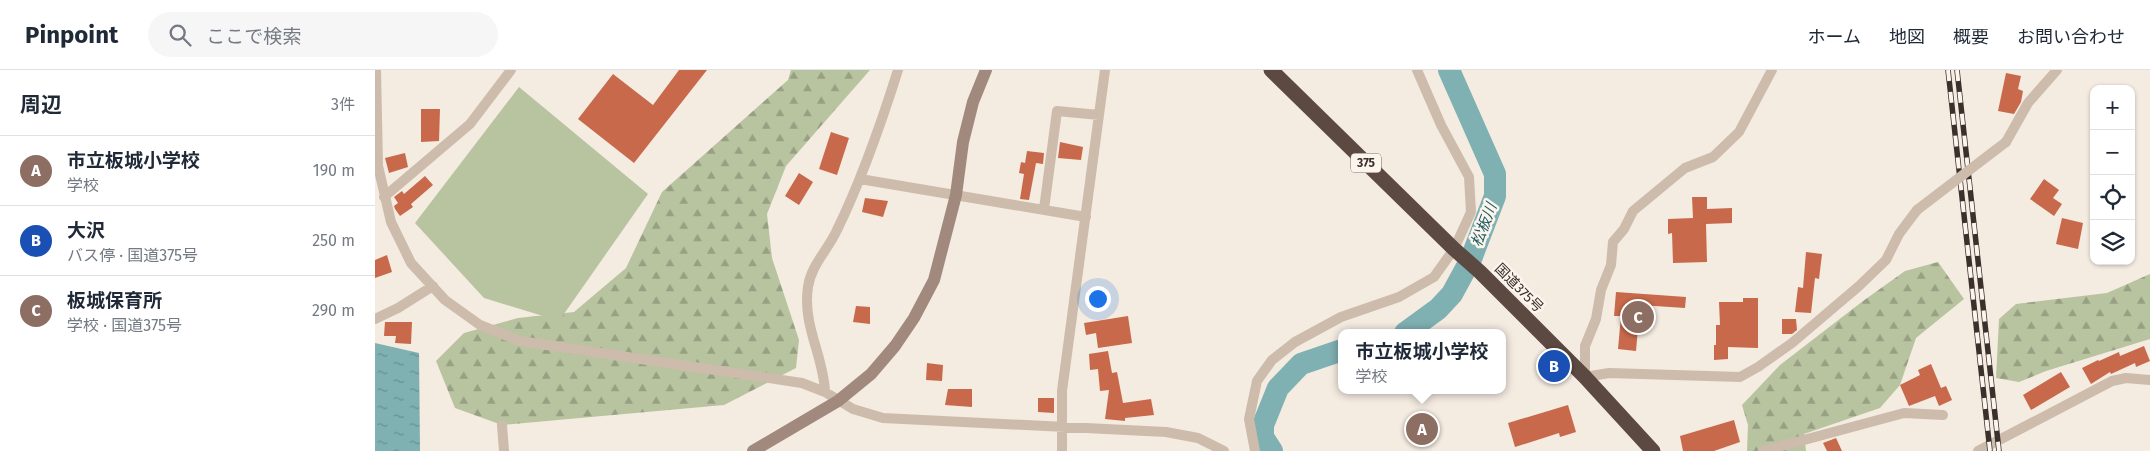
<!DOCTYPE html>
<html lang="ja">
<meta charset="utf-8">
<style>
body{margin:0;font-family:"Fira Sans","Noto Sans JP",sans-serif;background:#f6f6f7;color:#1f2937}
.controls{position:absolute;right:15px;top:15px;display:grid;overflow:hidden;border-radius:10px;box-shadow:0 1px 4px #0004}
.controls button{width:45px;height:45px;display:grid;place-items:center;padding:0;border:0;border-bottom:1px solid #e0e1e3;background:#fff;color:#1f2937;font:25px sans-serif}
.you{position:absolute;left:722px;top:228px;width:18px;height:18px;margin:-12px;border:4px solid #fff;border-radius:50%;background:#1a73e8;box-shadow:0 0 0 8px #1a73e833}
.badge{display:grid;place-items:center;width:32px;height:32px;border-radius:50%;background:#d93025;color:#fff;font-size:16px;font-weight:700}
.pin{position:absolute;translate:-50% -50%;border:2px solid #fff;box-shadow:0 1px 5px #0006}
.popup{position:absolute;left:963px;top:259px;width:168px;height:65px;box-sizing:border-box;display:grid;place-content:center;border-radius:10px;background:#fff;filter:drop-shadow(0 1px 4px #0005);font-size:16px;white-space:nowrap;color:#747a83}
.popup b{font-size:19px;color:#1f2937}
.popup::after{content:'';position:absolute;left:50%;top:100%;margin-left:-10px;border:10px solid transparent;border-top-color:#fff}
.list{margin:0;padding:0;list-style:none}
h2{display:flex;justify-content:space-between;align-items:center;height:65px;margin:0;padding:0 20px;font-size:21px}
h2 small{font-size:16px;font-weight:400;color:#747a83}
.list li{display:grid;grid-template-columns:32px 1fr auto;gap:15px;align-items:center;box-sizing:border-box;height:70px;padding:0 20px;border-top:1px solid #e0e1e3}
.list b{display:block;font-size:19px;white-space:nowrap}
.list p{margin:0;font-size:16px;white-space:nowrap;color:#747a83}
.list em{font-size:16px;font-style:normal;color:#747a83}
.icon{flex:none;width:28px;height:28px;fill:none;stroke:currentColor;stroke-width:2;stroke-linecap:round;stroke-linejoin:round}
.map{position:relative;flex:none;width:1775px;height:381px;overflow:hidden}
header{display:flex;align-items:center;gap:30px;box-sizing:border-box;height:70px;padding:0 25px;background:#fff;border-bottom:1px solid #e0e1e3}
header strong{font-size:24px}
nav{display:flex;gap:28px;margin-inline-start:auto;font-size:18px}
.search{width:350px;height:45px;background:#f6f6f7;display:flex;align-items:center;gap:12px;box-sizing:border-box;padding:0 18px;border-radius:28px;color:#747a83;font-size:19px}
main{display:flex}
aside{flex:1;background:#fff}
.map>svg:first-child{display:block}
.forest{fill:url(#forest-firs)}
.pitch{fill:#b8c4a0}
.water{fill:url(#water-ripples)}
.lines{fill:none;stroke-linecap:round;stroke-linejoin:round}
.river{stroke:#7fb0b2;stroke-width:22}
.building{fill:#c8694b}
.street{stroke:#cdbbac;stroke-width:10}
.secondary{stroke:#a18a7d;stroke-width:12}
.highway{stroke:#5c4a42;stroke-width:15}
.rail-casing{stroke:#3b302b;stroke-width:5.5}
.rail{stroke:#fbf5ee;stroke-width:4;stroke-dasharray:11;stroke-linecap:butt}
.street-bridge{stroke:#cdbbac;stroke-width:10}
.labels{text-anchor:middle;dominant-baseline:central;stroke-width:5;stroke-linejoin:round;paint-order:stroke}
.shield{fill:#fbf5ee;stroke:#756b66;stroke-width:1}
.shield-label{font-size:12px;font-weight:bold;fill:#3b302b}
.street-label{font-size:14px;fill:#3b302b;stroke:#fbf5ee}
.water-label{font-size:15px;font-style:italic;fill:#1f5a5e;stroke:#fbf5ee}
</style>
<header>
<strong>Pinpoint</strong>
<div class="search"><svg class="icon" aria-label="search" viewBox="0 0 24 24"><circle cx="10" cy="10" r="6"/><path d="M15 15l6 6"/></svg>ここで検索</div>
<nav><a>ホーム</a><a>地図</a><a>概要</a><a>お問い合わせ</a></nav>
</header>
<main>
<aside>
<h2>周辺<small>3件</small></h2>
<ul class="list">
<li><span class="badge" style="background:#8d6e63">A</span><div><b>市立板城小学校</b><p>学校</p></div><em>190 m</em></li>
<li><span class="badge" style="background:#1a4fb4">B</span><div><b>大沢</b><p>バス停 · 国道375号</p></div><em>250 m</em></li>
<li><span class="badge" style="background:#8d6e63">C</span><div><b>板城保育所</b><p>学校 · 国道375号</p></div><em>290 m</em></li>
</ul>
</aside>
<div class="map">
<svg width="1775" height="381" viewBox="0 0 1775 381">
<defs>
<pattern id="forest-firs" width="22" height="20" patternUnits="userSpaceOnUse" patternTransform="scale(1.25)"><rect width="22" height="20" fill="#b8c4a0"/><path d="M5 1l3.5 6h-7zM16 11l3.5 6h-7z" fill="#97a083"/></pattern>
<pattern id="water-ripples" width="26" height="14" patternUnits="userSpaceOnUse" patternTransform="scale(1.25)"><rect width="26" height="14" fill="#7fb0b2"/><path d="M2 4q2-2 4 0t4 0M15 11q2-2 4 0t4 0" fill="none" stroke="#699091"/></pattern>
</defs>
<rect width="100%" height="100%" fill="#f4ebe1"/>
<!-- forest -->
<path class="forest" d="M416,0H495L411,96L392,144L397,188L424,270L421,298L349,335L127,355L80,338L61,291L89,263L143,248L199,242L251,198L287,122L413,10Z
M1563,192L1589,229L1541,268L1525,315L1505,338L1429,364L1431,381H1372L1373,355L1367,335L1405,295L1488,231L1530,201Z
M1775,204V269L1671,301L1644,312L1621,308L1624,249L1641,234L1732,223Z"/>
<!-- pitch -->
<path class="pitch" d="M144,17L273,124L184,251L109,228L40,153Z"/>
<!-- water -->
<path class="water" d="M0,273L44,283L45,381H0Z"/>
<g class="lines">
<!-- river -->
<path class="river" d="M1030,263L1063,239L1077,224L1096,189L1120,126V104L1074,0
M897,381L888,367V355L903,318L926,294L967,280"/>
</g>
<!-- building -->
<path class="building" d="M304,0H332L259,93L203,49L238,4L278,35Z
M1631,3L1646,6L1643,19L1648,21L1646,32L1639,44L1623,41Z
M46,39H65L64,71L46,72Z
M456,62L474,68L462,105L444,99Z
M685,72L708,77L706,90L683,88Z
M652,81L669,83L668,94L661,93L654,130L645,129L649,104L644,103L646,92L650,93Z
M30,83L33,97L14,103L10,88Z
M424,103L438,112L424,135L410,126Z
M50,106L58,115L36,134L38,137L25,146L20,139L19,136L23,133L19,127L27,121L29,124Z
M1669,109L1684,120L1678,128L1687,134L1679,146L1655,129Z
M1317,127H1332V139L1357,138V153L1331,154L1332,192L1298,193L1297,163L1293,164V149L1318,148Z
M490,128L513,131L508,147L487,142Z
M1687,148L1708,153L1703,179L1681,174Z
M1431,182L1447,184L1444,209L1440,208L1436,243L1420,242L1423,217L1428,218Z
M12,185L17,202L0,208V190Z
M1241,222L1311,227L1310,238L1265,235L1261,281L1243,279L1246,246H1239Z
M1368,228H1383V278L1353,277V289L1339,290V275H1341V255H1345L1344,232H1368Z
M481,236L495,237V254L478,252Z
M753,246L757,273L723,278L721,263L711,265L709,253Z
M1407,249H1421L1422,260L1417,264H1407Z
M10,252H37L36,274L20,273L21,266H9Z
M1769,276L1775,291L1761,297L1760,293L1736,304L1735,302L1716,314L1707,298L1723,290L1724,291L1744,282L1745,286Z
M733,281L737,303L742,302L748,333L776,329L779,345L750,348V351L730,349L734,320L725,321L723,299L715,300L714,284Z
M552,293L568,295L567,311L551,310Z
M1556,294L1566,318L1571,316L1577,330L1564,336L1560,326L1534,336L1525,315L1545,305L1543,300Z
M1686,302L1695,317L1656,340L1648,325Z
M573,319H597V337L570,335Z
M663,328H679V343L663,342Z
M1193,335L1201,362L1185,367L1184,363L1140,377L1133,353Z
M1359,350L1365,372L1339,381H1308L1305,366Z
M1461,368L1467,381H1452L1448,373Z"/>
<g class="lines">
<!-- street -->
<path class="street" d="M1,0L3,96L16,152L36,193L70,230L105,255L145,271L427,313L450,322L478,339L508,348L791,362L823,368L849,381
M1397,0L1364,62L1338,87L1310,98L1258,141L1249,159L1238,172L1236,195L1226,220L1221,249L1210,276V307L1234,303L1365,307L1383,297L1417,273L1484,216L1511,190L1524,164L1542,140
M1631,72L1653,33L1682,0
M485,109L711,147
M9,127L95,54L136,0
M669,139L682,41L724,45
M0,249L23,238L58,216
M450,322C449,287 427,255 433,217C436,195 453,180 462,160C487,109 506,54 523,0
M127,355L129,381
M687,381V321L730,0
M880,381L874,349L882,311L897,290L920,272L966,247L1024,227L1059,207L1079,179L1096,142L1094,107L1066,55L1042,0
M1388,381L1529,343L1568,345
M1603,381L1737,311L1751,308L1775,310"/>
<!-- secondary -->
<path class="secondary" d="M378,381L463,331L496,304L520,276L539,248L559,210L581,125L588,72L598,32L611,0"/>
<!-- highway -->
<path class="highway" d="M896,0L1079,179L1105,202L1210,307L1278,381"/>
<!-- rail casing -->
<g class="rail-casing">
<path id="rail" d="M1573,0L1615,381
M1582,0L1624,381"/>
</g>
<!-- rail -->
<use href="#rail" class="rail"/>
<!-- street-bridge -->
<path class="street-bridge" d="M1542,140L1631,72"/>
</g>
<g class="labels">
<!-- shield labels -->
<rect class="shield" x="976" y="83.5" width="30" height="19" rx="4"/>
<g class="shield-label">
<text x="991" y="93">375</text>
</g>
<!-- street labels -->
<g class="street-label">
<text transform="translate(1144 218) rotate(45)">国道375号</text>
</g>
<!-- water labels -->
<g class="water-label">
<text transform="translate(1109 155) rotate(-69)">松板川</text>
</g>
</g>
</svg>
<div class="controls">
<button>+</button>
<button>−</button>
<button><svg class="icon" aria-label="locate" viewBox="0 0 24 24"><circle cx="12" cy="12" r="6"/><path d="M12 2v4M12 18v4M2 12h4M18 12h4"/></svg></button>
<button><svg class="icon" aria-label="layers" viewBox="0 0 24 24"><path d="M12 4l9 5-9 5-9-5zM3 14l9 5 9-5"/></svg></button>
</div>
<div class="you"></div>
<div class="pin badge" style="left:1047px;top:359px;background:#8d6e63">A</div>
<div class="popup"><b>市立板城小学校</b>学校</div>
<div class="pin badge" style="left:1179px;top:296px;background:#1a4fb4">B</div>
<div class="pin badge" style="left:1263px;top:247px;background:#8d6e63">C</div>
</div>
</main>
